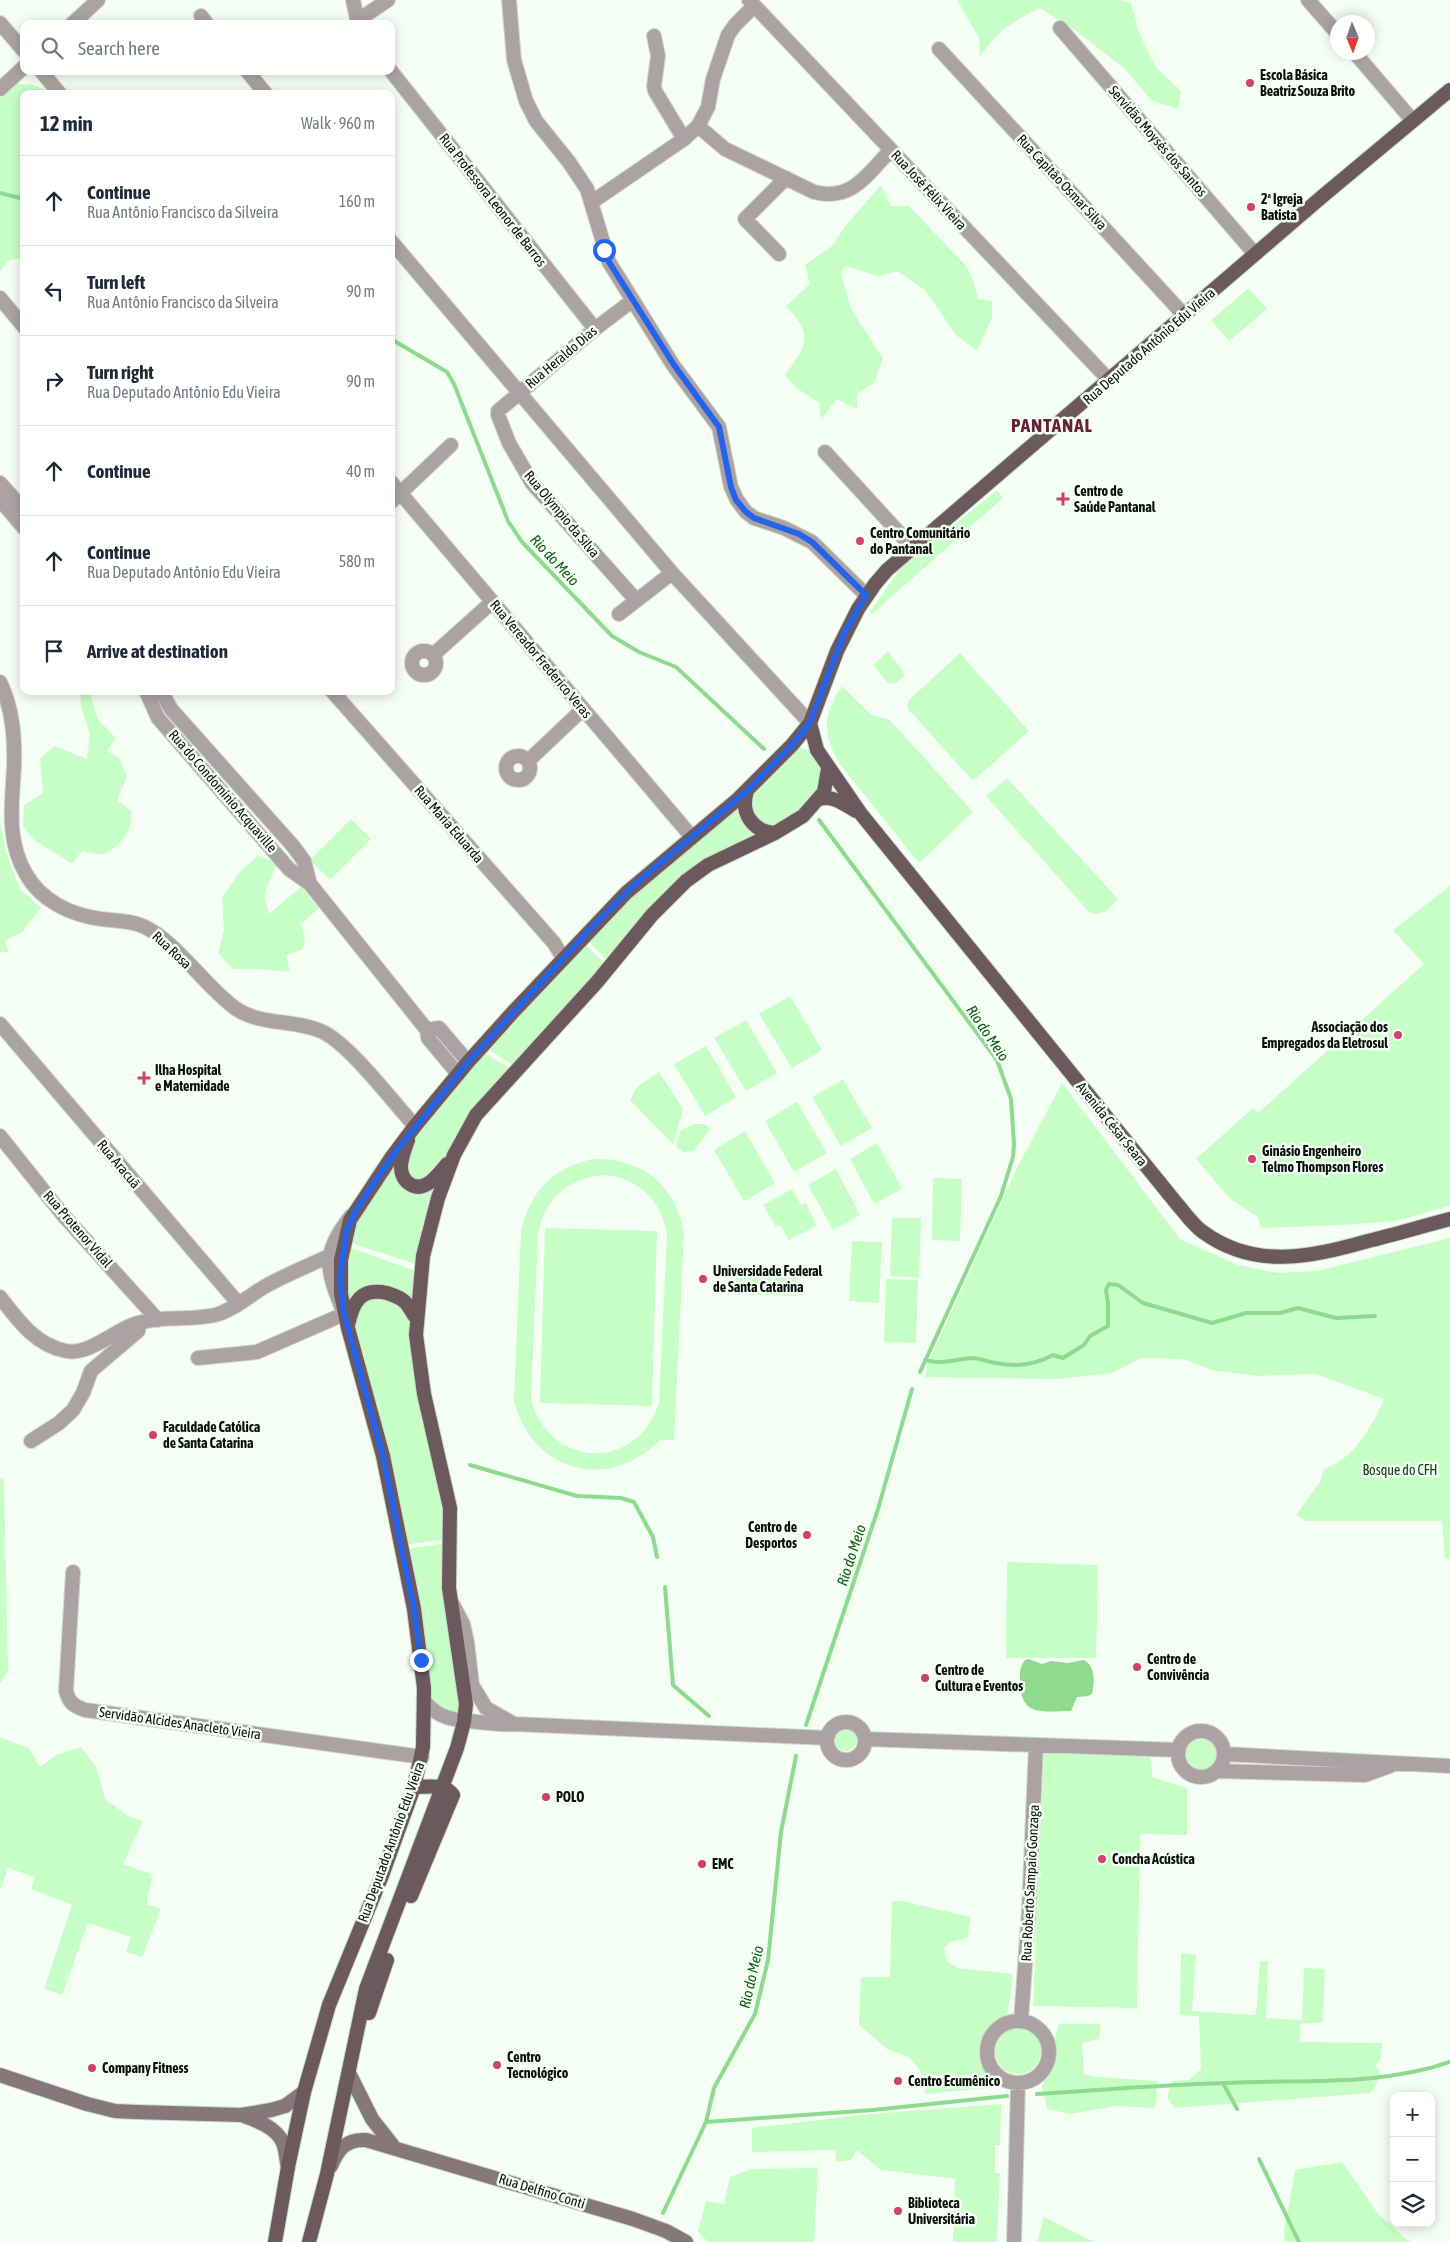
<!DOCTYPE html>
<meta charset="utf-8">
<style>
body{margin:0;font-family:"Asap Condensed",sans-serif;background:#f2f2f3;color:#1f2937}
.controls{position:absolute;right:15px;bottom:15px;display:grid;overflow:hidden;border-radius:10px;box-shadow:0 2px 12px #0003}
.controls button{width:45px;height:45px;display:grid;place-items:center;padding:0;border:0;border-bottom:1px solid #e0e1e3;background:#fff;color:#1f2937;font:25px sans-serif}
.compass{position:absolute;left:1330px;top:15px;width:45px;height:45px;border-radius:50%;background:#fff;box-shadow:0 2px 12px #0003;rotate:178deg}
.stop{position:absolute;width:15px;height:15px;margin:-11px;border:4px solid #2563eb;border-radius:50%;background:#fff}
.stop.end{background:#2563eb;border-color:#fff;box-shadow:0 1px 5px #0008}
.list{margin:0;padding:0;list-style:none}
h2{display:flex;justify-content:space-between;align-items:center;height:65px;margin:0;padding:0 20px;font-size:21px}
h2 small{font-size:16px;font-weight:400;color:#747a83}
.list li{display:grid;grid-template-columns:32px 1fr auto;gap:15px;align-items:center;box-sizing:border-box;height:90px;padding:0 20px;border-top:1px solid #e0e1e3}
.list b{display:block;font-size:19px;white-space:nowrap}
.list p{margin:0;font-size:16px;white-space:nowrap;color:#747a83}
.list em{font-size:16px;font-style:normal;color:#747a83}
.icon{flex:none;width:28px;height:28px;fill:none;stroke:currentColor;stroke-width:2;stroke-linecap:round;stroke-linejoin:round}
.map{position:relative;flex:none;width:1450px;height:2242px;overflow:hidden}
.search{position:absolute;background:#fff;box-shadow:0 2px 12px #0003;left:20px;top:20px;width:375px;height:55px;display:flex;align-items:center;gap:12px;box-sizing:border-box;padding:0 18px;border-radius:10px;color:#747a83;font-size:19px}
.panel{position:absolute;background:#fff;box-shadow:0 2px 12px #0003;left:20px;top:90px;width:375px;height:605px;border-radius:10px}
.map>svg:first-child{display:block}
.green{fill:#c6fec5;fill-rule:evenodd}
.water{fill:#8eda8e}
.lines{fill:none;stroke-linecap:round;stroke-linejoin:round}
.stream{stroke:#8eda8e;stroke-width:4}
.minor-casing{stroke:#cfd8cf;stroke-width:16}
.secondary-casing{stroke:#cfd8cf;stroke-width:16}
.primary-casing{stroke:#cfd8cf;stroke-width:16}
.minor{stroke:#aca2a4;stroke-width:14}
.secondary{stroke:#86777a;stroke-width:14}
.primary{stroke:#6b595d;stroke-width:14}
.route{stroke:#2563eb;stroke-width:6}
.poi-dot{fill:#cd4173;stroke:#f5fef4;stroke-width:2}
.labels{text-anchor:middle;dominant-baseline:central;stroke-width:5;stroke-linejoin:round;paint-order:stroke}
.poi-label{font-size:14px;font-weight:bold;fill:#0a100a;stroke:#f5fef4;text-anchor:start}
.street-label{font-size:14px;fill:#0a100a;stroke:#f5fef4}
.park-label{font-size:14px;fill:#0f4414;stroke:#f5fef4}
.water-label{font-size:15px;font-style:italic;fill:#0e5e18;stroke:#f5fef4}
.district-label{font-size:19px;font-weight:bold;letter-spacing:1px;fill:#642037;stroke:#f5fef4}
</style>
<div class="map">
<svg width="1450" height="2242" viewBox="0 0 1450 2242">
<rect width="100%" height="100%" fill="#f5fef4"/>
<!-- green -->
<path class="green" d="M957,0H1121L1131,3L1140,35L1156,67L1181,91L1178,109L1151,100L1123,67L1073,29L1040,8C1012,22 997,31 980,57L979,38Z
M17,84L33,85L55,94H24V258L9,260L0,271V99Z
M881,185L891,206H909L967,267L974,283L978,299L992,301V318L977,351L956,335L925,290L897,271L878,276L845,266L841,274L851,309L883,358L874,383L857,394V409L837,399L821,419L819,403L795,387L785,375C807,345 814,336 786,306L810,284L805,265L832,246L846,225Z
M1249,288L1267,309L1229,341L1211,320Z
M997,490L1003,498L872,614L870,612L900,569Z
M888,651L903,671L904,676L896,683L889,684L873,665Z
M960,653L1029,731L973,781L908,709V701Z
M842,686L871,715L890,720L973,812L919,863L839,763C822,732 823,715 842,686Z
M80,691H89L98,720L116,738L107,751L119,758L127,777L117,800L131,811C134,828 119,850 102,854C96,855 88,852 82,851L72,864L34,840L23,826L24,805L43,793L40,758L55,746L87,759L90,734L81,707Z
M797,747L812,751L826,769L814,800L775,830L759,827L747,802L749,793Z
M1007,778L1118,899C1109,908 1104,916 1090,913L986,796Z
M742,801C739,821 748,828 765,835L711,859L609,963L586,938L615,908Z
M351,819L371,839L330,880L310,860Z
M0,821L6,851L19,888L41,908L22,932L5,941L9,952H0Z
M258,855L277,863L264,895L269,914L301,887L319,908L301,924L305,938L303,949L286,955L290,972L257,969H232L218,953L224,930L222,898L238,874Z
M1450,886V1206L1395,1221L1342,1225L1261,1228L1258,1217L1229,1198L1196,1159L1253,1108L1258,1113L1424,964L1393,930Z
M582,941L606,965L516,1067L485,1047Z
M790,996L822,1050L792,1068L759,1014Z
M746,1020L777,1073L746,1091L714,1038Z
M706,1046L736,1097L705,1116L674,1064Z
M482,1051L513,1071L474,1110L460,1128L447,1154L424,1182L406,1177L408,1152L416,1132Z
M659,1072L683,1109L673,1144L630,1100L637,1087Z
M843,1080L872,1128L841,1146L812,1097Z
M1062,1083L1180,1239L1238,1265L1277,1273L1317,1271L1450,1238V1559L1445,1558L1442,1521H1306L1296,1515L1320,1482L1324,1469C1354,1459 1372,1426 1384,1399L1316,1374L1257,1376L1211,1370L1184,1359L1141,1358L1113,1373L1057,1379L925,1377L929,1361L1016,1170Z
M797,1102L827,1153L794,1172L765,1121Z
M695,1124H704L710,1129L694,1151L683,1152L676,1147L681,1130Z
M745,1131L775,1183L744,1201L714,1150Z
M877,1143L902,1189L874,1204L850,1159Z
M396,1159L402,1184L441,1176L418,1265L348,1242L353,1226Z
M594,1159C643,1158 676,1185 684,1234L674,1440H660C608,1493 532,1472 514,1401L521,1233C528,1193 554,1166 594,1159ZM606,1175C639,1179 662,1201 667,1235L659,1403C637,1472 549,1469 531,1399L538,1235C544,1199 569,1177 606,1175Z
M836,1169L860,1215L833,1230L808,1185Z
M933,1178L962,1179L960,1241L932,1240Z
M792,1189L801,1205L806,1203L817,1226L789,1240L780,1225L776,1227L763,1205Z
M892,1218H921L919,1278L890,1276Z
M545,1228L657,1231L652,1406L540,1403Z
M852,1241L882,1242L879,1303L849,1301Z
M346,1246L418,1272L413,1310L380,1288L346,1311Z
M737,1266L796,1269V1296L736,1294Z
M886,1279L918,1280L916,1343L884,1342Z
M371,1294L402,1305L409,1318L418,1390L446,1501L448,1539L403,1545L351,1326L354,1311Z
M0,1478L4,1480L8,1671L0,1683Z
M446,1543L464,1695L458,1718L428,1700L405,1549Z
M1007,1562L1098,1565L1096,1658H1006Z
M833 1739a12 12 0 1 1 24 0a12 12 0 1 1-24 0Z
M0,1737L29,1748L40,1767L56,1755L81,1747L96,1766L105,1799L128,1816L143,1821L123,1864L151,1874C154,1885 146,1893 147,1904L161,1909L142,1957L126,1952L131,1937L88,1923L62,1995L44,1989L72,1905L31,1889L35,1877L8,1868L0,1890Z
M1185 1755a16 16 0 1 1 32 0a16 16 0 1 1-32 0Z
M1044,1751L1151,1757L1152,1777L1187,1788V1835L1140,1834L1137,2008L1033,2006Z
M892,1901H902L971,1917L967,1938L951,1942L944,1947L947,1961L958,1968L1013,1974L1006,2023C982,2041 981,2065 1007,2081V2086L926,2094L921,2072L909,2057L887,2049L859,2025L861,1977H890Z
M1181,1953L1196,1955L1192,2011L1256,2015L1260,1961H1268L1266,2018L1302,2020L1304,1968L1325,1969L1323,2022L1300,2024V2042L1382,2043C1382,2052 1382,2060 1375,2065L1381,2075L1371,2093L1175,2108L1167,2098L1172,2081L1189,2080L1201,2069L1199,2016L1180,2015Z
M1059,2024H1101L1099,2039L1082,2043L1084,2074L1098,2077L1158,2081L1155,2108L1117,2106L1070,2114L1047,2109L1042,2087Z
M995 2051a23 23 0 1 1 46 0a23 23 0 1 1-46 0Z
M1001,2104L1000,2145H995V2173H1000L997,2242H953L955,2179L881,2170L857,2150L851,2160L836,2162L835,2150L752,2152V2128L870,2114Z
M1342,2162L1379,2215L1410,2242H1285L1284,2231L1295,2170Z
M818,2168L814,2242H708L698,2232L706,2201L724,2204L730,2177L751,2169Z
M1044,2217L1094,2242H1037Z"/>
<!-- water -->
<path class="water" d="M1029,1659L1042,1664L1051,1661L1067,1663L1084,1660C1095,1666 1095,1682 1092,1694L1088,1696L1077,1697L1071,1711C1043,1711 1021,1718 1020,1682C1020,1673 1019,1668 1025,1660Z"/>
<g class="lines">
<!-- stream -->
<path class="stream" d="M0,193L24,199
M391,339L447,372L454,384L508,521L522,542L612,636L639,652L676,667L764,749
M819,820L997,1060L1011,1099L1014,1144L1013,1157L1001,1196L920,1372
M925,1360C941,1365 956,1359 972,1358C980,1358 988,1362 996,1363C1016,1367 1035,1365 1053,1355L1063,1358L1084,1345L1090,1336L1108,1326V1303L1106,1290L1109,1284L1118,1285L1143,1303L1212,1323L1246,1313H1280L1298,1308L1336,1318L1375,1316
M470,1465L577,1496L621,1498L634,1502L653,1537L657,1557
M665,1587L673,1685L709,1716
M806,1725L878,1509L912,1389
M1223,2083L1237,2109
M1037,2094C1099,2090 1161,2085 1224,2083C1298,2079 1378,2087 1450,2062
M706,2122L873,2110L1007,2096
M1259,2159L1299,2242
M663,2213L706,2122L714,2088L755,2014L768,1960L781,1832L796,1756"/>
<!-- minor casing -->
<g class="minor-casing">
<path id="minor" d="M353,0L358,24
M509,0L514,60L526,101L536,121L569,162L587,189L609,262L673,365L719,427L731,487L737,500L746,512L754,518L784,528L812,542L866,595
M749,0L1109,380
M1308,0L1338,34
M201,16L207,24
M357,21L388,0
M0,23L24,51
M72,24L98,0
M1060,28L1255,254
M654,36L658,56L654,86L655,91L684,139
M939,49L1184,315
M1354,52L1413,121
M41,71L60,94
M247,71L266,94
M391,71L595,329
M0,89L24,67
M698,126L725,149L814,192C852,202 867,174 891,150
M592,202L684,139L698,126L708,107L713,79L728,35L735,25L754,6
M391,241L672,573L810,723
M779,254L745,219L786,178
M0,298L24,327
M633,300L595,329L498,411V415L509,443L532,483L636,600
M825,452L912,547
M391,482L691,836
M0,483L24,510
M0,500L24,528
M391,502L451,445
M619,614L672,573
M412 663a12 12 0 1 1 24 0a12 12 0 1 1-24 0Z
M433,655L492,602
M0,682C13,709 15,738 14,767C12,805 6,840 26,874C41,901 71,915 101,919C116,921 131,920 145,927C176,942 205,986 235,1008C260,1026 296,1019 323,1032C350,1045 393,1102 415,1126
M146,691L158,718L289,869L310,884L427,1030L428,1038L458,1074
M161,691L171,709L293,846L304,861L310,884
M332,691L554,943L563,958
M506 768a12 12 0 1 1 24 0a12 12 0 1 1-24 0Z
M528,761L583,709
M0,1024L238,1303
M427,1030L439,1028L468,1062
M0,1136L63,1215L158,1320
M0,1297C18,1320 35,1345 66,1351C88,1355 112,1333 132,1325C158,1315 188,1321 215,1315C232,1311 249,1296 264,1287C285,1275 308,1266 329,1256
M198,1358L257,1352L344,1314C327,1270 320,1256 351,1216
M31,1441L59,1423L73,1410L83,1393L91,1371L138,1331L140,1323
M73,1572L66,1691C69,1703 74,1706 85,1710L422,1757
M452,1603L463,1624L467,1642L472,1685L486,1708L514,1724
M425,1702C440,1720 456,1720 478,1722C491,1723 501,1725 514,1724L827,1738
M827 1741a19 19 0 1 1 38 0a19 19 0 1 1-38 0Z
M1178 1754a23 23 0 1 1 46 0a23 23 0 1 1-46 0Z
M865,1739L1178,1750
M1225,1754L1450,1766
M1217,1771L1365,1775L1390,1766
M1021,2021L1029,1910L1036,1745
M987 2052a31 31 0 1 1 62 0a31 31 0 1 1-62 0Z
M1014,2242L1018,2083"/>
</g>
<!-- secondary casing -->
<g class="secondary-casing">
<path id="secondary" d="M349,2073L372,2119L394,2147
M0,2075L87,2104L115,2111L136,2112L241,2115L271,2110L285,2106L304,2092
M244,2116C258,2121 277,2128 283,2143C286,2150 286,2160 288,2167
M331,2166C338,2149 346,2139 366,2140L633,2219L666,2231L686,2242"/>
</g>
<!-- primary casing -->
<g class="primary-casing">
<path id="primary" d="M810,723L817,750L861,814L1177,1204C1185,1213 1193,1225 1203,1232C1255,1270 1311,1257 1368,1241C1396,1234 1423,1226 1450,1219
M747,791C740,813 752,831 775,833
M819,799C833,795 844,804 856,811
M408,1140C405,1149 401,1158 401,1167C401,1173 403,1178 407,1182C423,1196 437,1176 447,1164
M348,1325C353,1302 361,1287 387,1293C393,1295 400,1297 405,1302C409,1306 412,1313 416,1318
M411,1896L453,1795C444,1783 428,1787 414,1787
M369,2013L387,1960
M275,2242L288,2167L304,2092L329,2005L381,1878L414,1787L423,1747L424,1688L414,1609L383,1456L348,1328L341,1294V1260L350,1220L391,1158L415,1126L468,1062L514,1011L626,893L738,799L792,745L810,723L837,651L858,609L875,584L887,570L1324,195L1450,90
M309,2242L327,2174L366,1989L457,1748L464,1722L466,1704L449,1588L450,1508L424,1394L416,1335L423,1256L438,1198L454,1155L476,1115L597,982L652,915L686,881L708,865L775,833L803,816L824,792L828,769"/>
</g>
<!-- minor -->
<use href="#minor" class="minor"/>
<!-- secondary -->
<use href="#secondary" class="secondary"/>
<!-- primary -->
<use href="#primary" class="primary"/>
</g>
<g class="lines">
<!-- route -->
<path class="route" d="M421,1660L414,1609L383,1456L344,1314L340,1278L346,1233L356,1210L391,1158L468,1062L593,926L634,885L747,791L792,745L810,723L844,634L866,595L812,542L799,534L754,518L746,512L736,500L731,487L719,427L674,365L609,262L604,250"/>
</g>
<!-- markers -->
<g class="poi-dot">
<circle cx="1250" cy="83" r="5"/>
<circle cx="1251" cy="207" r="5"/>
<path d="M1060.5 491.5h5v5h5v5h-5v5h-5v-5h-5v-5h5z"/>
<circle cx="860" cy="541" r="5"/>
<circle cx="1398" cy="1035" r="5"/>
<path d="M141.5 1070.5h5v5h5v5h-5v5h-5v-5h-5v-5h5z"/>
<circle cx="1252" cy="1159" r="5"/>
<circle cx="703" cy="1279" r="5"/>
<circle cx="153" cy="1435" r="5"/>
<circle cx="807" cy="1535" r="5"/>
<circle cx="1137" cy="1667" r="5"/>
<circle cx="925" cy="1678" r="5"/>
<circle cx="546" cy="1797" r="5"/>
<circle cx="1102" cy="1859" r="5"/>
<circle cx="702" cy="1864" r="5"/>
<circle cx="497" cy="2065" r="5"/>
<circle cx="92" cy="2068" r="5"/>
<circle cx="898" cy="2081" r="5"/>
<circle cx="898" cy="2211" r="5"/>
</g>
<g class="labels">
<!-- poi labels -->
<g class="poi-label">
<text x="1260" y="75">Escola Básica<tspan x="1260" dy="16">Beatriz Souza Brito</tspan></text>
<text x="1261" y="199">2ª Igreja<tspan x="1261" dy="16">Batista</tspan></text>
<text x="1074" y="491">Centro de<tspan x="1074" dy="16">Saúde Pantanal</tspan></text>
<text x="870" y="533">Centro Comunitário<tspan x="870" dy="16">do Pantanal</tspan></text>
<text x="1388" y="1027" text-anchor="end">Associação dos<tspan x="1388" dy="16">Empregados da Eletrosul</tspan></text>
<text x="155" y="1070">Ilha Hospital<tspan x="155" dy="16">e Maternidade</tspan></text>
<text x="1262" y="1151">Ginásio Engenheiro<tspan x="1262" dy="16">Telmo Thompson Flores</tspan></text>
<text x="713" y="1271">Universidade Federal<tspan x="713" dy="16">de Santa Catarina</tspan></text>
<text x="163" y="1427">Faculdade Católica<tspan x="163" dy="16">de Santa Catarina</tspan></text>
<text x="797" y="1527" text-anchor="end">Centro de<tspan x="797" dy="16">Desportos</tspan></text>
<text x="1147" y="1659">Centro de<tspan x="1147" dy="16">Convivência</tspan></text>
<text x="935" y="1670">Centro de<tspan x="935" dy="16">Cultura e Eventos</tspan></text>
<text x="556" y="1797">POLO</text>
<text x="1112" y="1859">Concha Acústica</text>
<text x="712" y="1864">EMC</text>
<text x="507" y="2057">Centro<tspan x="507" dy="16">Tecnológico</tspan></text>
<text x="102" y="2068">Company Fitness</text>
<text x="908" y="2081">Centro Ecumênico</text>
<text x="908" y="2203">Biblioteca<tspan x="908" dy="16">Universitária</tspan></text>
</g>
<!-- street labels -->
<g class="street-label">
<text transform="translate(1158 141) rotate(49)">Servidão Moysés dos Santos</text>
<text transform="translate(1062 182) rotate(47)">Rua Capitão Osmar Silva</text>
<text transform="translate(929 190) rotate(47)">Rua José Félix Vieira</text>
<text transform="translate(493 200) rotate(52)">Rua Professora Leonor de Barros</text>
<text transform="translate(1149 346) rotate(-41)">Rua Deputado Antônio Edu Vieira</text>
<text transform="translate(561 357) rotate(-40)">Rua Heraldo Dias</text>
<text transform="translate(562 514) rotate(50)">Rua Olýmpio da Silva</text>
<text transform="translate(541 659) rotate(50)">Rua Vereador Frederico Veras</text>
<text transform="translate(223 791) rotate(49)">Rua do Condomínio Acquaville</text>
<text transform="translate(449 824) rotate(49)">Rua Maria Eduarda</text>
<text transform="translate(172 950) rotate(43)">Rua Rosa</text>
<text transform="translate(1112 1124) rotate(51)">Avenida César Seara</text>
<text transform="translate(119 1164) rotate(50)">Rua Aracuã</text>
<text transform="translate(78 1229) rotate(49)">Rua Protenor Vidal</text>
<text transform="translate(180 1723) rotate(8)">Servidão Alcides Anacleto Vieira</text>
<text transform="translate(391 1842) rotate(-70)">Rua Deputado Antônio Edu Vieira</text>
<text transform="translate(1030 1883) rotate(-87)">Rua Roberto Sampaio Gonzaga</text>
<text transform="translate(542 2191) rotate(17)">Rua Delfino Conti</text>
</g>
<!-- park labels -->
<g class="park-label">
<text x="1400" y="1470">Bosque do CFH</text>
</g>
<!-- water labels -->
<g class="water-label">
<text transform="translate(555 560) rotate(47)">Rio do Meio</text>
<text transform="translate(988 1033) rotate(56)">Rio do Meio</text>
<text transform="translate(851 1555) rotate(-72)">Rio do Meio</text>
<text transform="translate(751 1977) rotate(-77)">Rio do Meio</text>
</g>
<!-- district labels -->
<g class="district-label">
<text x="1052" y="425">PANTANAL</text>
</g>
</g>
</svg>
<div class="controls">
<button>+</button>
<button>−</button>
<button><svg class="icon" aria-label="layers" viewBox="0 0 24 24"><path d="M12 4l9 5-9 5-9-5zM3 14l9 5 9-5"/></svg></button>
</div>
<svg class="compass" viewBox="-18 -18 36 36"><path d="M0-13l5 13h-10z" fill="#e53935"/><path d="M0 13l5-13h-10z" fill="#747a83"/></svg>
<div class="stop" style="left:604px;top:250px"></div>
<div class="stop end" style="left:421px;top:1660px"></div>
<div class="search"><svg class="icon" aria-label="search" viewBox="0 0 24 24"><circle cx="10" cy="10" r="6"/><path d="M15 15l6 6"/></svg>Search here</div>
<section class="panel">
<h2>12 min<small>Walk · 960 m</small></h2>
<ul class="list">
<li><svg class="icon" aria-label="ahead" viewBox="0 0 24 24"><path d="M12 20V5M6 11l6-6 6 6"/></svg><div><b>Continue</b><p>Rua Antônio Francisco da Silveira</p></div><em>160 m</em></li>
<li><svg class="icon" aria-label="left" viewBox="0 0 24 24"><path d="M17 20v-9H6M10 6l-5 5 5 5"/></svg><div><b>Turn left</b><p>Rua Antônio Francisco da Silveira</p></div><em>90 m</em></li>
<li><svg class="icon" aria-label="right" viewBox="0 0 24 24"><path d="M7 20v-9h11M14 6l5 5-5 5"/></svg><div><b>Turn right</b><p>Rua Deputado Antônio Edu Vieira</p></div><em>90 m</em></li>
<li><svg class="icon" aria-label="ahead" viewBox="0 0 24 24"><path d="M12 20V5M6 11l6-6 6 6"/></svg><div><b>Continue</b></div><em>40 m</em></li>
<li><svg class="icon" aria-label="ahead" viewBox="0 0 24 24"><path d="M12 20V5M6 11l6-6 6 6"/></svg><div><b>Continue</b><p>Rua Deputado Antônio Edu Vieira</p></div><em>580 m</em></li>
<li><svg class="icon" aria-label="arrive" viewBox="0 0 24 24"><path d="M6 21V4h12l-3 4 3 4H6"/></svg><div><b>Arrive at destination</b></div></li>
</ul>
</section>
</div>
